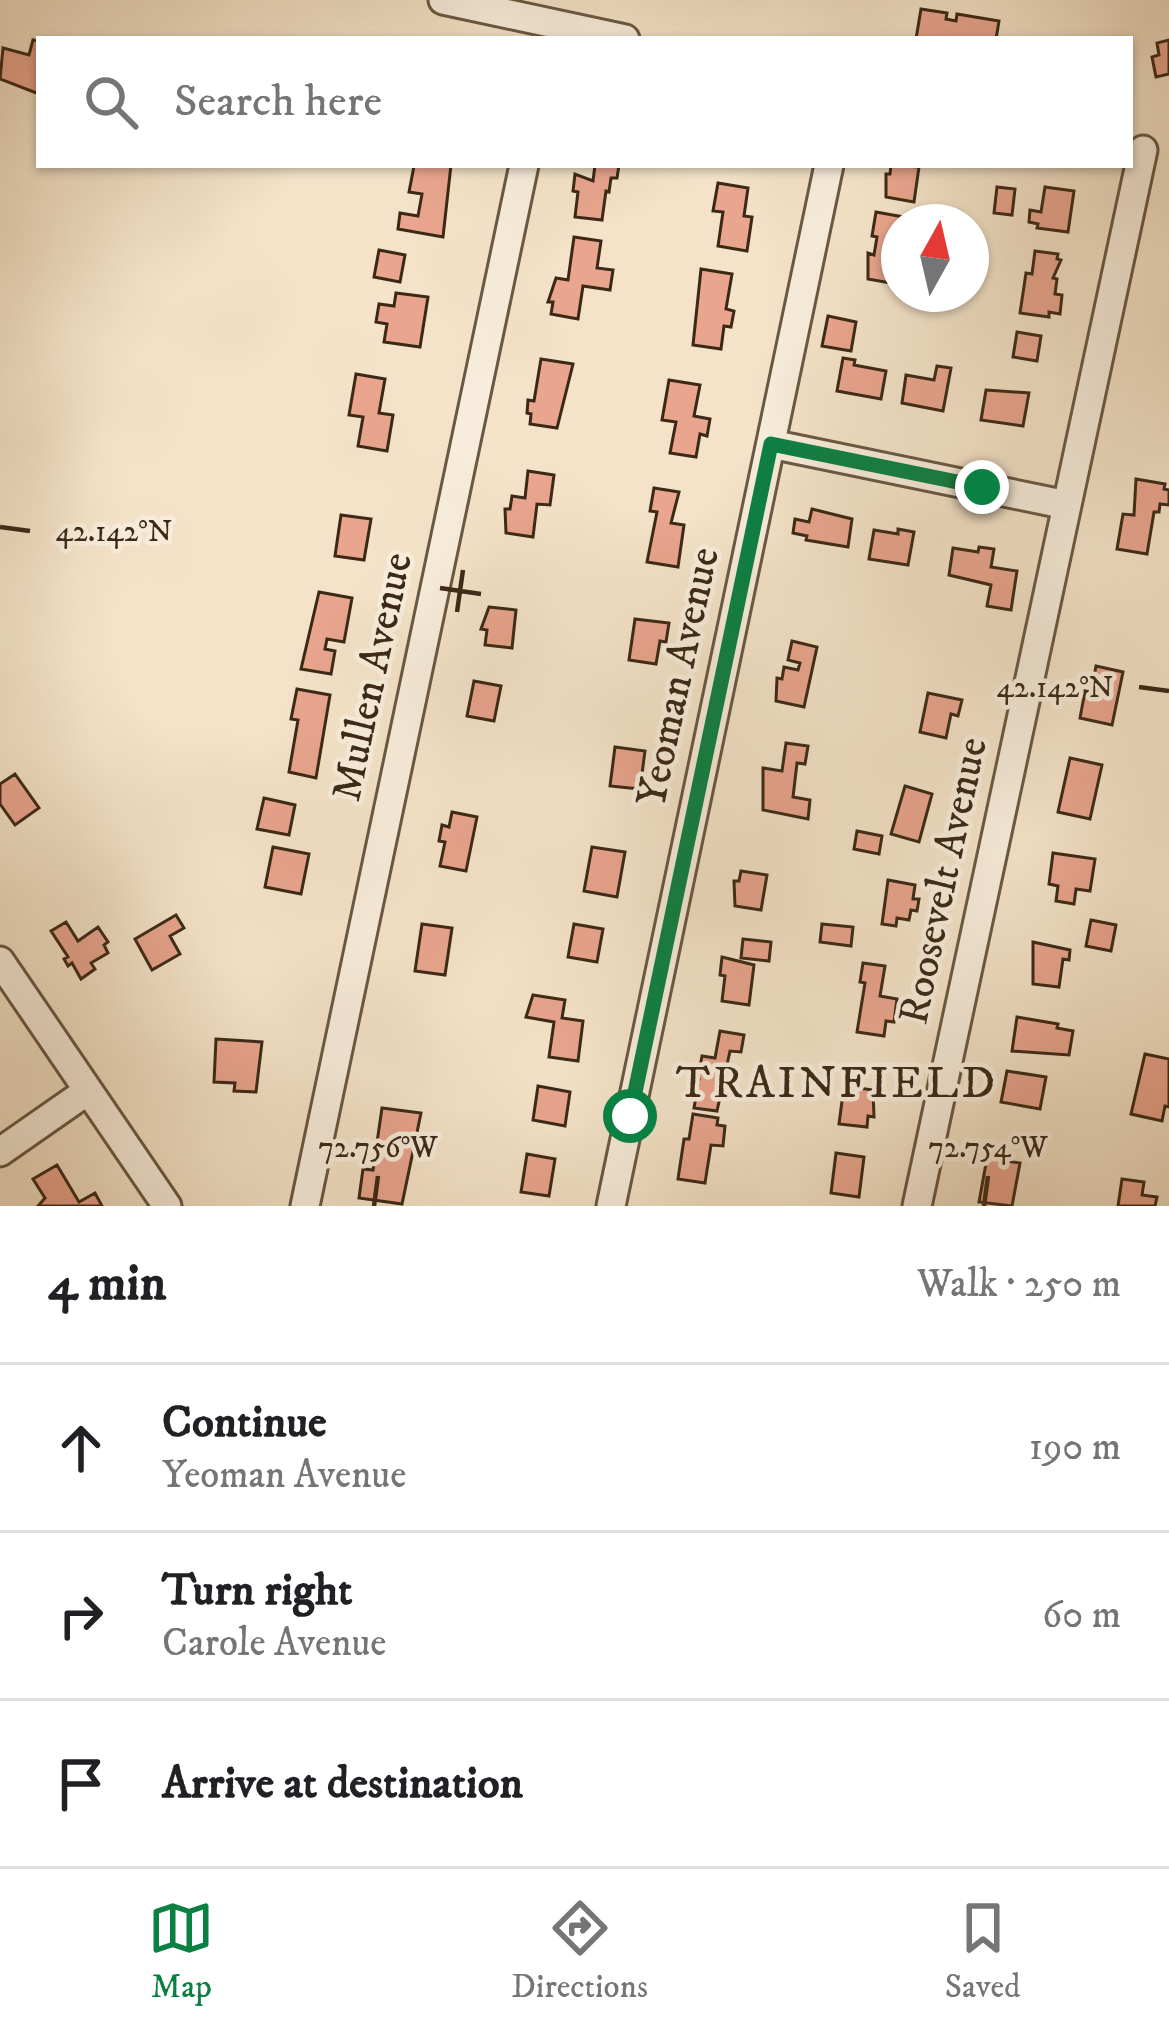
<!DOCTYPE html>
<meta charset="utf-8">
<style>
body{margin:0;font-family:"IM FELL DW Pica",serif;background:#f6f6f6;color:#202124}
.compass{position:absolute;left:881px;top:204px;width:108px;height:108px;border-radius:50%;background:#fff;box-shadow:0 3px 9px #0004;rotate:8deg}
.stop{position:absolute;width:36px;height:36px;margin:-27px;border:9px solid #0b8043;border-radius:50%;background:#fff}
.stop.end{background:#0b8043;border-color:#fff;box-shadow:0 3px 12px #0008}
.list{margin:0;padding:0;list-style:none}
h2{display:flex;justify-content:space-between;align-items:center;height:156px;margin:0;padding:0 48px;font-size:51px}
h2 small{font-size:39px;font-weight:400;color:#757577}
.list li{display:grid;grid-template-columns:78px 1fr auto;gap:36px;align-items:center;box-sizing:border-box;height:168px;padding:0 48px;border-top:3px solid #e0e0e0}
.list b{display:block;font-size:45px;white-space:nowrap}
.list p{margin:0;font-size:39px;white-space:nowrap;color:#757577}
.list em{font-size:39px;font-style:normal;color:#757577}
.icon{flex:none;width:66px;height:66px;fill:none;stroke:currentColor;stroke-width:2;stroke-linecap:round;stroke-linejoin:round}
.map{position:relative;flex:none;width:1169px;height:1206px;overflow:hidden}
.search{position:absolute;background:#fff;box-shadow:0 3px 9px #0004;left:36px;right:36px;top:36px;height:132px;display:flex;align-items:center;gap:30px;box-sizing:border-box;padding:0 42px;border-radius:0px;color:#757577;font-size:45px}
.sheet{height:660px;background:#fff}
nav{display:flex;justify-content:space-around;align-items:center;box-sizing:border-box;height:168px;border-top:3px solid #e0e0e0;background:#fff;font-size:33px;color:#757577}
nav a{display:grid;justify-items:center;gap:6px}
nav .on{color:#0b8043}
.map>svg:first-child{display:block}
.building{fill:#e9a58e;stroke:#3b2916;stroke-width:3}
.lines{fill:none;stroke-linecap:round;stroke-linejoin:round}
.minor-casing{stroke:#695843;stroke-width:33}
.minor{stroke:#f8eddc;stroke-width:27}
.route{stroke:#0b8043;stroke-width:15}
.ticks{fill:none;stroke:#3b2916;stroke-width:4.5}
.labels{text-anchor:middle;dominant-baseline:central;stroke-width:9;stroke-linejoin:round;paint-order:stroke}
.street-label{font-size:42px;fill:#3b2916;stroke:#f8eddc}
.neighbourhood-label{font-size:45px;letter-spacing:3px;fill:#3b2916;stroke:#f8eddc}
.ticks-label{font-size:30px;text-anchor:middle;fill:#3b2916;stroke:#f8eddc;stroke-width:9;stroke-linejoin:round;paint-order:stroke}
</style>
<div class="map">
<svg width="1169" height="1206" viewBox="0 0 1169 1206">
<rect width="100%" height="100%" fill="#f4e3c9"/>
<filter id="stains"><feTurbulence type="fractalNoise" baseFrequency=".00167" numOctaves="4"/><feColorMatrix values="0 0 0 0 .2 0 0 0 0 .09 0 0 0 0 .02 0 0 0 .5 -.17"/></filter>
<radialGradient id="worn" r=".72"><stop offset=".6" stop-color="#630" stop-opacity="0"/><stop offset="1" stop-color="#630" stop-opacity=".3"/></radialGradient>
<!-- building -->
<path class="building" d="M921,9L947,13L946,19L956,21L957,14L999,21L996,39H916Z
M33,40L39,41V94L0,79L3,48L29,55Z
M1169,40V74L1156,77L1152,57L1159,55L1157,43Z
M422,165H451L443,237L398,229L400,213L418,216L422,194L409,192L414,166Z
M595,165H619L617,178H611L609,192L606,191L602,220L575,217L578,192L573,191L575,174L593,181Z
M891,165L919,167L914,202L886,197V174H890Z
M718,183L748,188L744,216L752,217L747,251L718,246L723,212L713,211Z
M997,187L1015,189L1012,215L994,213Z
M1045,187L1074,191L1068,232L1037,228L1038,224L1029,222L1030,210L1041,212Z
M876,212L926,221L899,222L896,284L868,279V253L874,255L877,237L872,236Z
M574,237L601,241L597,268L613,270L610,290L583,286L578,319L551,314L553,302H548L556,278L568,280Z
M379,250L405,255L400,282L374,277Z
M1035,251L1058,254L1057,259L1061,260L1053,278L1057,279L1055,294L1062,295L1060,314L1049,312V317L1020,313L1026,273L1032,274Z
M701,269L732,274L726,309L734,311L731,327L724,326L721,349L693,345Z
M396,293L428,297L420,347L384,342L387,324L376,322L379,304L394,306Z
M828,316L856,322L851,351L822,346Z
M1017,332L1041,336L1037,361L1013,357Z
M843,358L855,360L854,365L886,371L881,399L837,391Z
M541,359L573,364L557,428L530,424L531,414L527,413L528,400L534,401Z
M937,366L951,368L943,411L902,403L906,375L934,380Z
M356,374L385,379L379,413L393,415L387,451L358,446L363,417L349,415Z
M669,380L700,385L694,416L710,419L707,436L700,434L696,457L670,453L676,422L662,420Z
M986,390L1029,393L1023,426L981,420Z
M528,471L554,475L550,505L537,504L533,537L506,533L505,509H510L512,496L525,498Z
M1136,479L1165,484L1164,489L1169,490V505L1160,504L1159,512H1154L1147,554L1117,549L1123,514L1134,515Z
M654,488L679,492L671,523L684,525L678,567L647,562L657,512L650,511Z
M812,509L852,519L848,547L806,540L807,536L793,533L795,519L809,522Z
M341,515L371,519L364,560L335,556Z
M898,529L914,532L908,565L869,559L874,530L898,534Z
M979,547L994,549L991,567L1017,571L1011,610L987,606L991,585L949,575L953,548L978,552Z
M319,592L352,598L344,642L327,639L325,649L335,651L331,674L301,669Z
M489,607L516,610L512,648L485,645L487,630L481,629Z
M635,619L669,623L666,642L660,641L656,664L629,660Z
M792,641L817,647L804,707L776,701L777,678L782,679L784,667L798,670L800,663L788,660Z
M1096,666L1123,672L1112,725L1080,718L1085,691L1091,692Z
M474,681L501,686L494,721L467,716Z
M297,689L330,695L316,778L289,772L298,720L291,719Z
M928,693L962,700L958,716L951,714L946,738L920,732Z
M786,743L808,746L805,764L797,763L793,797L810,800L808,819L763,810V768L782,771Z
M615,747L645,751L640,789L610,786Z
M1070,758L1102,765L1090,819L1058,812Z
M15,774L39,808L15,825L0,804V784Z
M905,786L932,794L919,842L891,834Z
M264,798L295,805L289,835L257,829Z
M452,812L477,817L466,871L440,866L445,842L439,841L442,825L449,827Z
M857,831L882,836L879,854L854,849Z
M273,847L309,854L301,894L265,887Z
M592,847L625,852L617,897L584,891Z
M1053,853L1095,859L1090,891L1076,889L1074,904L1056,901L1058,886L1049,884Z
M741,871L767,875L761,910L735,906L734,881H739Z
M888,880L915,885L913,899H919L917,911L911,910L909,920L897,918L896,926L882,924Z
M176,915L184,928L170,936L180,954L152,970L135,939Z
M1091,920L1116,925L1111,951L1086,946Z
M66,922L78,941L98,927L108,942L104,945L108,953L91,963L95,969L81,979L72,963L68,966L64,959L68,957L51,931Z
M422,924L452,928L445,975L415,971Z
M574,924L603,929L597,962L568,957Z
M822,924L853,927L851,946L820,942Z
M743,939L771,942L769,961L741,958Z
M1033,942L1070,950L1069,960L1063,959L1059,987L1033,984Z
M722,957L754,965L749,1005L722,1001L725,976L720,975Z
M863,963L885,966L880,996L897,999L894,1022L886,1021L884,1036L857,1032L865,983L860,982Z
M533,995L565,1000L562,1018L583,1021L578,1061L549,1057L554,1022L526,1017Z
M1017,1017L1058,1024L1057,1028L1073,1031L1069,1055L1012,1051Z
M720,1031L744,1035L741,1052L730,1051L717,1111L694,1108L699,1079L694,1078L695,1067H700L702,1056L715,1058Z
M216,1039L262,1042L256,1092L234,1091L235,1083L214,1082Z
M1145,1054L1169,1059V1107L1165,1106L1162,1121L1131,1114Z
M1007,1071L1046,1077L1040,1109L1001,1102Z
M538,1086L570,1092L565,1126L533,1120Z
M844,1086L873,1090L874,1117L868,1116L867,1127L839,1124Z
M382,1108L421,1113L402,1204L359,1198L363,1169L373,1170Z
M693,1114L718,1118L717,1125L725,1126L723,1146L711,1145L705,1183L678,1179L684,1139H689Z
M836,1153L864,1157L859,1197L831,1193Z
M527,1154L555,1159L549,1196L521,1192Z
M987,1158L1020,1163L1012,1206L979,1202Z
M57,1165L79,1202L95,1193L102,1206H38L45,1198L33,1179Z
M1122,1179L1144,1182L1142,1195L1157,1197L1155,1206H1118Z"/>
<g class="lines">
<!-- minor casing -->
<g class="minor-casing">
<path id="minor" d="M443,0L625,39
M771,444L1067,505
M0,961L167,1206
M0,1152L86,1092
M305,1206L524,165
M611,1206L829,165
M917,1206L1143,150"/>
</g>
<!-- minor -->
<use href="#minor" class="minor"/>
</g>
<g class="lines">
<!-- route -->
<path class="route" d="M630,1116L771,444L982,487"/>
</g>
<!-- ticks -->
<path class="ticks" d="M0,527L30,531M440,588L481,594M457,612L463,570M1139,687L1169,691M374,1206L378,1176M984,1206L988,1176"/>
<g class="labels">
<!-- street labels -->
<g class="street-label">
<text transform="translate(373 677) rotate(-78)">Mullen Avenue</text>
<text transform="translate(679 677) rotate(-78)">Yeoman Avenue</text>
<text transform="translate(944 881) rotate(-78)">Roosevelt Avenue</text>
</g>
<!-- neighbourhood labels -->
<g class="neighbourhood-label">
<text x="837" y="1084">TRAINFIELD</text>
</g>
</g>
<g class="ticks-label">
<text x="114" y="541">42.142°N</text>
<text x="1055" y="697">42.142°N</text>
<text x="378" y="1157">72.756°W</text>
<text x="988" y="1157">72.754°W</text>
</g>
<rect width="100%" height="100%" filter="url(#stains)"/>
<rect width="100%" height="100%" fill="url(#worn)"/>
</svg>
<svg class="compass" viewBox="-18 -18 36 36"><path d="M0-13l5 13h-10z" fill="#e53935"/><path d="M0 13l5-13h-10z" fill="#757577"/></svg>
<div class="stop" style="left:630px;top:1116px"></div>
<div class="stop end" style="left:982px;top:487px"></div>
<div class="search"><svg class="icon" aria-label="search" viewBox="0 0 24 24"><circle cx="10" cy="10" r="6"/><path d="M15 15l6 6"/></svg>Search here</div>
</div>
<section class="sheet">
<h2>4 min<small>Walk · 250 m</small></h2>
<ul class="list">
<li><svg class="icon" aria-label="ahead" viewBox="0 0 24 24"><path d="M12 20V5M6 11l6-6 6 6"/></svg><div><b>Continue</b><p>Yeoman Avenue</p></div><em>190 m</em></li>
<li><svg class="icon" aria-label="right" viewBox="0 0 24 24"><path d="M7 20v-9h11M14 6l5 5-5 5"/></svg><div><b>Turn right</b><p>Carole Avenue</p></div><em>60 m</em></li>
<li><svg class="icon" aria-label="arrive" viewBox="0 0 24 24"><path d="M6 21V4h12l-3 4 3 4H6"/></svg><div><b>Arrive at destination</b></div></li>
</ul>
</section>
<nav>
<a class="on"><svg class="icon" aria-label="map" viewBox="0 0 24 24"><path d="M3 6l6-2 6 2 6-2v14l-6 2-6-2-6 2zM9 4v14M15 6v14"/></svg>Map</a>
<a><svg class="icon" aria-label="directions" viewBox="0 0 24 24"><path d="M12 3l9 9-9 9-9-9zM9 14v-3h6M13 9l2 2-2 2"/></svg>Directions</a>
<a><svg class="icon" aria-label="saved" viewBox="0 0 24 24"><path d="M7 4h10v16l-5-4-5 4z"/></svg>Saved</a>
</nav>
